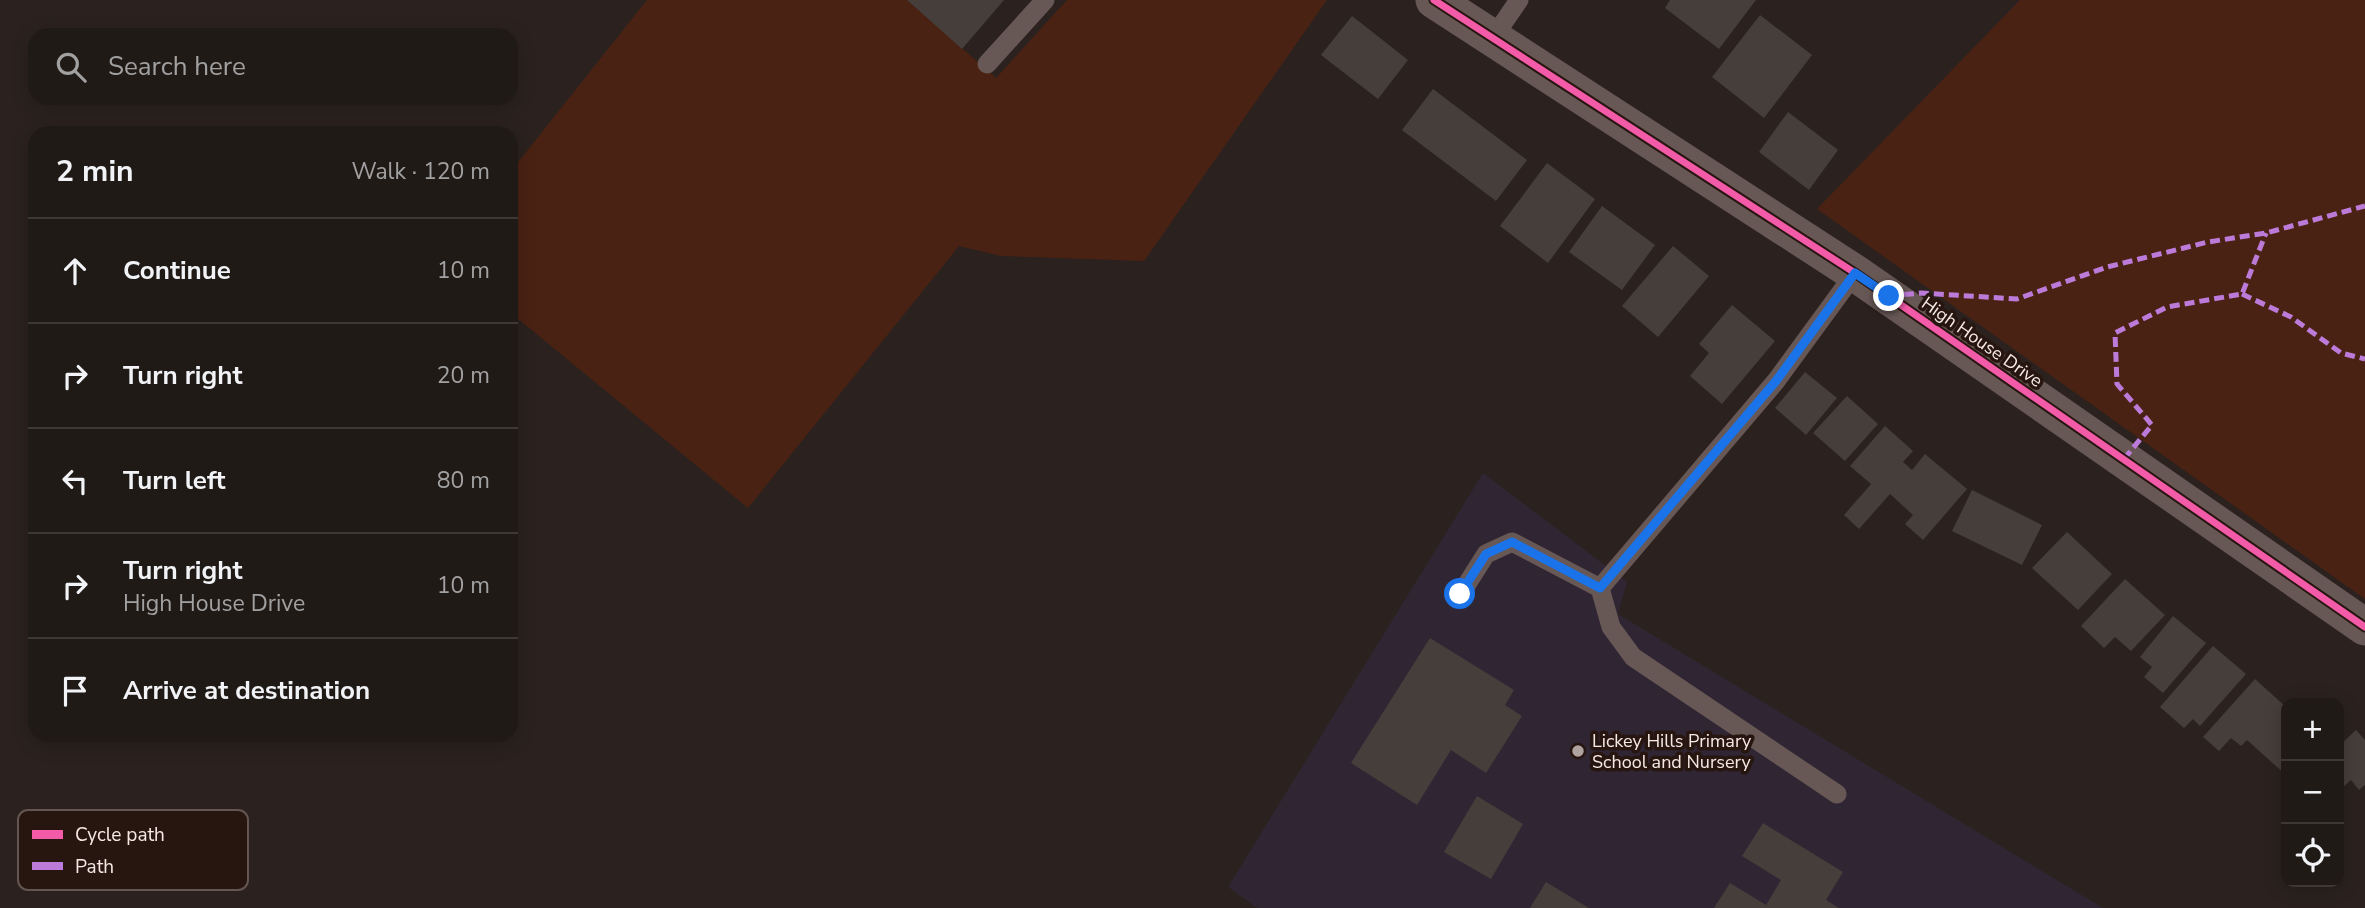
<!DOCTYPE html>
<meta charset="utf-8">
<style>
body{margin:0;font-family:"Nunito Sans",sans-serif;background:#282320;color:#f1f3f6}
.controls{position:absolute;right:21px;bottom:21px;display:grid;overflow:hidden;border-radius:14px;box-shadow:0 4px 18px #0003}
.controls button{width:63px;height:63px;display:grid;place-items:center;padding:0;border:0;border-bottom:2px solid #3d3836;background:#201a17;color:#f1f3f6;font:35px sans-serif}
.stop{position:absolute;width:21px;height:21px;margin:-16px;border:5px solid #1a73e8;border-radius:50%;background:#fff}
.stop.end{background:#1a73e8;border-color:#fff;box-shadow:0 2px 7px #0008}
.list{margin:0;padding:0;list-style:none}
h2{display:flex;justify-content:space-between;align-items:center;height:91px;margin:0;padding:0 28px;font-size:30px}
h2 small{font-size:23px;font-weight:400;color:#a2a1a1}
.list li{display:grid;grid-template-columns:46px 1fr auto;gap:21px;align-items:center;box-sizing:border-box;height:105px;padding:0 28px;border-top:2px solid #3d3836}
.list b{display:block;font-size:26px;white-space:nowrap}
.list p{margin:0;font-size:23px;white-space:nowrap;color:#a2a1a1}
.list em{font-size:23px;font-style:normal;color:#a2a1a1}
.icon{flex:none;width:38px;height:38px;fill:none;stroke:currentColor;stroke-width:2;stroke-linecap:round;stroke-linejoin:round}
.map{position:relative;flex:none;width:2365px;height:908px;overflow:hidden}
.search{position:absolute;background:#201a17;box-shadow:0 4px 18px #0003;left:28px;top:28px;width:490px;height:77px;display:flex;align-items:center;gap:18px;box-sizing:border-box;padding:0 24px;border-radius:21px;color:#a2a1a1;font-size:26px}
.panel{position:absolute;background:#201a17;box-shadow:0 4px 18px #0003;left:28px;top:126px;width:490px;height:616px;border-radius:21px}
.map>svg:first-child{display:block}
.education{fill:#302633}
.green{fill:#4a2213}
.building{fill:#463e3b}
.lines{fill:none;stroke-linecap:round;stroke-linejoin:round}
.lane{stroke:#685855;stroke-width:19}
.street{stroke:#685855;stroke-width:37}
.quiet{stroke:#bd7bd9;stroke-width:5;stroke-dasharray:10 5;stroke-linecap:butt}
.cycleway-casing{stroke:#271610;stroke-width:11}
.cycleway{stroke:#f35aa7;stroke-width:7}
.route{stroke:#1a73e8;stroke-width:9}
.poi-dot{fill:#afa3a0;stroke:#271610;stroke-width:2.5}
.labels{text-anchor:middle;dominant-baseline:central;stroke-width:7;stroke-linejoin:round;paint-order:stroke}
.street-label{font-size:18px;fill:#f6e9e5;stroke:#271610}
.poi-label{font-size:18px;fill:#f6e9e5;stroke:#271610;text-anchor:start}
.key{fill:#271610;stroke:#655550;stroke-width:2}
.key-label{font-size:19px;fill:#f6e9e5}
</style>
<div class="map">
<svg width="2365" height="908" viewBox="0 0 2365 908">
<rect width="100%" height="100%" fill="#2b221f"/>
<!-- education -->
<path class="education" d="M1483,473L1627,582L1618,614L2103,908H1257L1228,887Z"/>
<!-- green -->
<path class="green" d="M647,0H907L996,78L1067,0H1327L1144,261L1001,256L959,246L748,508L511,313V171Z
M2020,0H2365V599L1817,209Z"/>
<!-- building -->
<path class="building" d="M907,0H1004L962,49Z
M1670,0H1756L1719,49L1665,8Z
M1760,15L1812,55L1764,118L1712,77Z
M1352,16L1408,60L1378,99L1321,55Z
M1433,89L1527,160L1496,201L1402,130Z
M1788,112L1838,150L1809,190L1759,152Z
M1547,163L1595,199L1548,263L1500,226Z
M1602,206L1655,245L1622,290L1569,252Z
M1673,246L1709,276L1658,337L1622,306Z
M1732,305L1775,341L1722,404L1690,376L1709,353L1699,344Z
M1805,372L1837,398L1806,435L1775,408Z
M1847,396L1878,424L1845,461L1813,433Z
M1885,426L1913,451L1903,462L1912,470L1925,454L1967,489L1923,540L1905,524L1913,515L1890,494L1859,529L1844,515L1871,484L1850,466Z
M1972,490L2042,525L2022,565L1952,531Z
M2067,532L2112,574L2078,610L2032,568Z
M2125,579L2165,615L2131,651L2115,637L2104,648L2081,626Z
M2173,616L2206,643L2163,693L2144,677L2152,667L2140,657Z
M1430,638L1514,690L1505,705L1522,716L1486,773L1451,750L1417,805L1351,763Z
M2213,646L2246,674L2200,726L2193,719L2184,728L2160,707Z
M2255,679L2286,707V775L2247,740L2241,746L2231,738L2219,751L2203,737Z
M2356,730L2365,740V785L2359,790L2351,780L2342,788L2339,785V746Z
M1477,796L1523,824L1491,879L1444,852Z
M1763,823L1843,872L1826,900L1839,908H1714L1730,883L1766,905L1781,880L1742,856Z
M1546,882L1589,908H1530Z"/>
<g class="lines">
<!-- lane -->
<path class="lane" d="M1493,38L1519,0
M987,64L1045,0
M1460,595L1486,554L1512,542L1600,588
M1837,794L1633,657L1611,627L1600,588L1776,381L1855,273"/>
<!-- street -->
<path class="street" d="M1434,0L1855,273L2365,627"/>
<!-- quiet -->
<path class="quiet" d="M2242,294L2291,317L2341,353L2365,359
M1889,296L1921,293L2017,299L2107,267L2208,242L2266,233L2365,206
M2124,459L2152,425L2117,384L2115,333L2167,307L2242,294L2266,233"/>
<!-- cycleway casing -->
<g class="cycleway-casing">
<path id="cycleway" d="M1434,0L1855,273L2365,627"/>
</g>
<!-- cycleway -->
<use href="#cycleway" class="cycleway"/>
</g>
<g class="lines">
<!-- route -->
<path class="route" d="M1460,594L1486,554L1512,542L1600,588L1776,381L1855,273L1889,296"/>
</g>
<!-- markers -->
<circle class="poi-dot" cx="1578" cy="751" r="7"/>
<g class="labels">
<!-- street labels -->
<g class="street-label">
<text transform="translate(1982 342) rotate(35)">High House Drive</text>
</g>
<!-- poi labels -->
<g class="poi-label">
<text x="1592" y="741">Lickey Hills Primary<tspan x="1592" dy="21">School and Nursery</tspan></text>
</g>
</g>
<!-- legend -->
<rect x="18" y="810" width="230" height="80" rx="10" class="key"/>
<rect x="32" y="830" width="31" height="9" fill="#f35aa7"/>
<rect x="32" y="862" width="31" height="8" fill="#bd7bd9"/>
<g class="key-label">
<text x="75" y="841">Cycle path</text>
<text x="75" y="873">Path</text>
</g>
</svg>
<div class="controls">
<button>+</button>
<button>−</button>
<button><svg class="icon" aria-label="locate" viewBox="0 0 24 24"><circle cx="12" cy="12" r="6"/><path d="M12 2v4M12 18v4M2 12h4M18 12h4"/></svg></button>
</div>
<div class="stop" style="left:1460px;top:594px"></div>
<div class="stop end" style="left:1889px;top:296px"></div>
<div class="search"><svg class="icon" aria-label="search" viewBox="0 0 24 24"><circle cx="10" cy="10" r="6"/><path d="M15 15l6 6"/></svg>Search here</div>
<section class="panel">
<h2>2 min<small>Walk · 120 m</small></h2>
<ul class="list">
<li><svg class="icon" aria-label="ahead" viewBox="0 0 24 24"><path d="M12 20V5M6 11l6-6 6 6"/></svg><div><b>Continue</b></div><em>10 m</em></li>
<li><svg class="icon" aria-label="right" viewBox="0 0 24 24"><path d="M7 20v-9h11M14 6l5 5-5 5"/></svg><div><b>Turn right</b></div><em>20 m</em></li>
<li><svg class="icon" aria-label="left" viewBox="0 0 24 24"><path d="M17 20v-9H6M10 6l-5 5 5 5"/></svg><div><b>Turn left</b></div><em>80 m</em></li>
<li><svg class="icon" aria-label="right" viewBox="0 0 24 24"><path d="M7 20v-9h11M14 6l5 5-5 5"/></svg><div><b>Turn right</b><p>High House Drive</p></div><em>10 m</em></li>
<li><svg class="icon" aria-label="arrive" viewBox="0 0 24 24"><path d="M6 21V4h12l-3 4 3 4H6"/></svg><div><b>Arrive at destination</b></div></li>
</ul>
</section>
</div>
